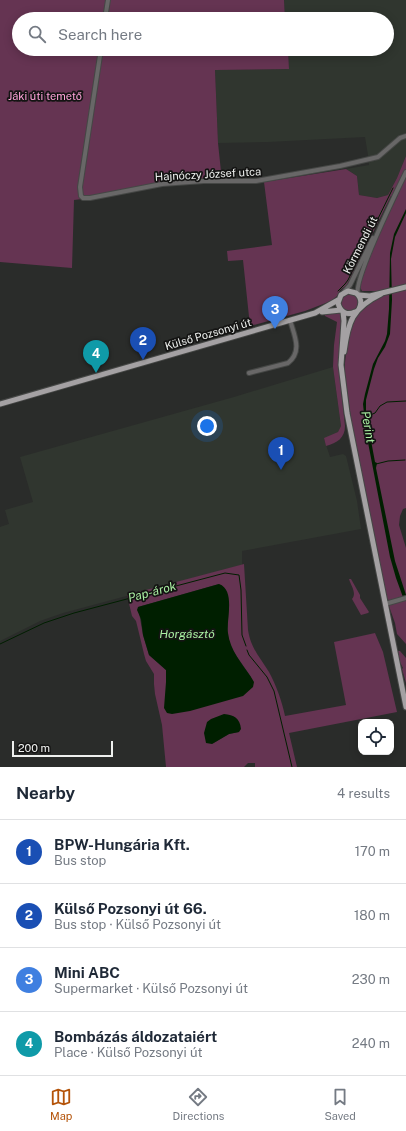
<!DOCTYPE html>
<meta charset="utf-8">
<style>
body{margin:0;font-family:"Public Sans",sans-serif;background:#f6f6f7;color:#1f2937}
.controls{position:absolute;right:12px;bottom:12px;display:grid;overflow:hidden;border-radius:8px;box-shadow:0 2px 10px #0003}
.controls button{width:36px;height:36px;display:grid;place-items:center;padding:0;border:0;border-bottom:1px solid #e0e1e3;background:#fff;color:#1f2937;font:20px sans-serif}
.scale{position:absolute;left:12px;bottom:10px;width:101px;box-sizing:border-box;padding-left:4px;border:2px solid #eef0ee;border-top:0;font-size:11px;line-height:14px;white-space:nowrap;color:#eef0ee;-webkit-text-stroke:3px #141413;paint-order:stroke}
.you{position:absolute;left:207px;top:426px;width:14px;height:14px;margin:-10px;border:3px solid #fff;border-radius:50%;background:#1a73e8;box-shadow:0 0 0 6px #1a73e833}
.badge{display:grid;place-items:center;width:26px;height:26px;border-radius:50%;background:#b45309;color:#fff;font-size:13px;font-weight:700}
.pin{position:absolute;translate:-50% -33px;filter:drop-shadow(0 1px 2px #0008)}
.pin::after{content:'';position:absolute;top:21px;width:14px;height:12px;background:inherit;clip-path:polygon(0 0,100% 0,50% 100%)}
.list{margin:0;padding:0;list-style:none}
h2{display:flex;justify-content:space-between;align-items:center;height:52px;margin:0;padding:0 16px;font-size:17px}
h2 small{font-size:13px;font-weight:400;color:#747a83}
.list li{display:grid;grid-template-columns:26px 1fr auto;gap:12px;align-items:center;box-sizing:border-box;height:64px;padding:0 16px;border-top:1px solid #e0e1e3}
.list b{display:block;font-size:15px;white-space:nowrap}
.list p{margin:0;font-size:13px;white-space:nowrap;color:#747a83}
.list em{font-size:13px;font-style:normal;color:#747a83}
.icon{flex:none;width:22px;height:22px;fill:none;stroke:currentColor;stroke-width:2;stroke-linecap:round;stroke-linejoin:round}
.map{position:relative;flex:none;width:406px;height:767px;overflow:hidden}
.search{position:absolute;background:#fff;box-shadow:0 2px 10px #0003;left:12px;right:12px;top:12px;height:44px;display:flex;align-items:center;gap:10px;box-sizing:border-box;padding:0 14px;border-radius:22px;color:#747a83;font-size:15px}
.sheet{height:308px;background:#fff}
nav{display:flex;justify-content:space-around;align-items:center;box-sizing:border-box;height:56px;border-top:1px solid #e0e1e3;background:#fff;font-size:11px;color:#747a83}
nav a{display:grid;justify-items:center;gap:2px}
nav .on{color:#b45309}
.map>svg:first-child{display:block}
.built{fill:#30362f}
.green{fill:#653452;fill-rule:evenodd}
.water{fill:#001f00}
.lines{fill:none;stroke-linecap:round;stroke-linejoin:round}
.stream{stroke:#001f00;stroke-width:1}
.minor-casing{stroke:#454745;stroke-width:6}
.major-casing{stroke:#454745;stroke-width:7}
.minor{stroke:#686767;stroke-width:4}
.major{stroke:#a4a1a3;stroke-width:5}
.labels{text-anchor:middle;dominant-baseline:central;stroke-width:3.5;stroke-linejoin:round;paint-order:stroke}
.park-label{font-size:11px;fill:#fea3d9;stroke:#141413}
.street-label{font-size:11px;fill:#eef0ee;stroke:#141413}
.water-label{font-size:12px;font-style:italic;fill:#a9efa2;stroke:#141413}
</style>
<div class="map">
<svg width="406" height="767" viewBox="0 0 406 767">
<rect width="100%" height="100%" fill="#2a2c2a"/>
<!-- built -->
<path class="built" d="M284,0H406V156L397,178L388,195L377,198L359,195L357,176L346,169L369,165L368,155L365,137L268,142L218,143L215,70L289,69L288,49H387V19H285Z
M333,367L341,426L338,432L324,439L330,457L343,454L346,456L357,501L361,529L242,551V565L63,613L40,621L0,641V527L9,524L5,510L33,502L20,457L234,397Z"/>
<!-- green -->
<path class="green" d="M0,0H284L285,19H19V49H288L289,69L215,70L218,143L222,181L176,183L90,198L74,200L72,268L0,262Z
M406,156V508L403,509L400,516L399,525L406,548V644L397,634L395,623L385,595L352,425L345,375V363L347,342L353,320L380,291H362L360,287C367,255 384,225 398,195L391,196L347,285L340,290L337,296L331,301L305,311L250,326L243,260L228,261L227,251L272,245L264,182L346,169L357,176L359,195L377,198L388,195L397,178Z
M341 303a9 9 0 1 1 18 0a9 9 0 1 1-18 0Z
M324,312H340L342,314V317L339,370L345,426C345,438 337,443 326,446L324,438L338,432L341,426L333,367L334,345L337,322L325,316Z
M244,564L248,630C251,649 260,657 269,672C276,685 282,701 285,716L346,705L334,642L375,633L383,652L397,712L289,733L297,767H255V763H248L244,767H166L162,725L155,694L154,684V674L146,661L144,654L138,629L136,621L132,616L127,595ZM219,584L229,605L227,633L231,648L251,677L166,682V670L149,655L143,635L138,607ZM239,722V732L229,734L212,744Z
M349,579H351L360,595V598L369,612L368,613L361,615L352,599C357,593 351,586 349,579Z
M398,651H400L406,658V683L402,669L403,668L400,662Z"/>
<!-- water -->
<path class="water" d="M406,209V213L395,237L391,259L392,300L390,334L385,347L378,358L374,369L366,400V417L368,416L367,419L375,462L377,463L376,468L395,561L406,595V599L404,600L396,578L390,557L366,432L363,404L365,394L373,364L385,341L387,334L389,309L390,253L394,234Z
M219,584C236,590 226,620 228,633C230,650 242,664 251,677L254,682L253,687L243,696L190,711L172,714L167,713L164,708L166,682V670L149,655L143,635L141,619L137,610L138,607Z
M224,714C234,715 240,718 241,729L239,732L229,734L212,744L206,743L204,733L207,722L211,719Z"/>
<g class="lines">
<!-- stream -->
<path class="stream" d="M338,291L345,284L348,280L393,188
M368,416L375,413L380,406L387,402L406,401
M376,464L388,461L405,460
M0,644L44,623L74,613L225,573L239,575L241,590L242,635L246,646
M247,650L249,655L267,677L274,691L292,767"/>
<!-- minor casing -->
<g class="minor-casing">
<path id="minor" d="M105,19L108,0
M101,49L80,187L81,196L83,198H90L162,184L204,181H256L340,166L378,157L400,138L406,136
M344,292L350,285L373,238
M358,294C353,280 397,191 406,172
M249,373L288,363C303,351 294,335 290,320
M385,604L406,598"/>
</g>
<!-- major casing -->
<g class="major-casing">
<path id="major" d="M359,295L370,296L406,287
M322,312L341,310
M343,312L344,321L341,365L347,413L406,707
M355,312C347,316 340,312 338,303L341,295L348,291L356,293C361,297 362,303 359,309
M344,352C348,322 352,308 381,294
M0,404L315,313L338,300"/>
</g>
<!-- minor -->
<use href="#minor" class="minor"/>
<!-- major -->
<use href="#major" class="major"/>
</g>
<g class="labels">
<!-- park labels -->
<g class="park-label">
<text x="45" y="96">Jáki úti temető</text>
</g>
<!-- street labels -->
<g class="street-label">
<text transform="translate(208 174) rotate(-3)">Hajnóczy József utca</text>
<text transform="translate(360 245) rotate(-63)">Körmendi út</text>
<text transform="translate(208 334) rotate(-16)">Külső Pozsonyi út</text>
</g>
<!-- water labels -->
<g class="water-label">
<text transform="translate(368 427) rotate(80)">Perint</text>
<text transform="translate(152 592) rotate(-15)">Pap-árok</text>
<text x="187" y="634">Horgásztó</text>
</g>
</g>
</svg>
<div class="controls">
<button><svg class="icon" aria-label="locate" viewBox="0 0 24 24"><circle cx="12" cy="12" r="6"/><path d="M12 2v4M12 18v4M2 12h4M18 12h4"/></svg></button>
</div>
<div class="scale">200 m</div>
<div class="you"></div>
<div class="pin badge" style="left:281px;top:470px;background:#1a4fb4">1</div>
<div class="pin badge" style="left:143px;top:360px;background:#1a4fb4">2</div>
<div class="pin badge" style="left:275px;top:329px;background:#3f7fe0">3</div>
<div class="pin badge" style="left:96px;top:373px;background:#0f9aa8">4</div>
<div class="search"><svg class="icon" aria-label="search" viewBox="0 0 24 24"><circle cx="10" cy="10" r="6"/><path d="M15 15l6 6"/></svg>Search here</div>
</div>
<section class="sheet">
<h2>Nearby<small>4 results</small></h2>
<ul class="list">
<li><span class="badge" style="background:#1a4fb4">1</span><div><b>BPW-Hungária Kft.</b><p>Bus stop</p></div><em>170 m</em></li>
<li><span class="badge" style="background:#1a4fb4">2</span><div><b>Külső Pozsonyi út 66.</b><p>Bus stop · Külső Pozsonyi út</p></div><em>180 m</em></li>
<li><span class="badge" style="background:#3f7fe0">3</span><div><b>Mini ABC</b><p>Supermarket · Külső Pozsonyi út</p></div><em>230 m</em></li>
<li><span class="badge" style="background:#0f9aa8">4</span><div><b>Bombázás áldozataiért</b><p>Place · Külső Pozsonyi út</p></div><em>240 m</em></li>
</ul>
</section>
<nav>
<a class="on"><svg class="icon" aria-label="map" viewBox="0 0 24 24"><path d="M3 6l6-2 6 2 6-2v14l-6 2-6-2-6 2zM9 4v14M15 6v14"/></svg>Map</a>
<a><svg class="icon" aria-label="directions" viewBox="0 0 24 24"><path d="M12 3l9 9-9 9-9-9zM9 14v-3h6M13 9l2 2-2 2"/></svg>Directions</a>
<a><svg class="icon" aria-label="saved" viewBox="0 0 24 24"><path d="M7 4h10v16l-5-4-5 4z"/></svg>Saved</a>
</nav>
